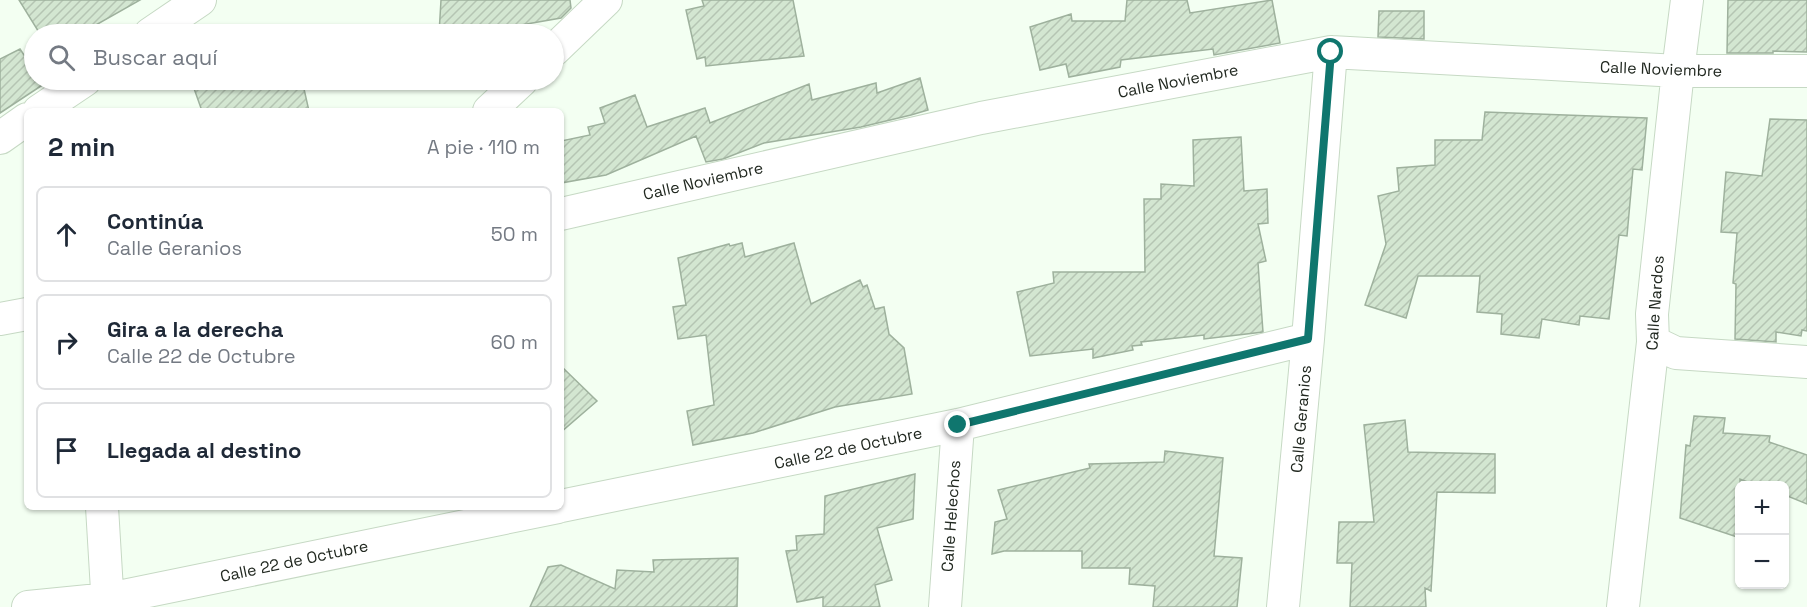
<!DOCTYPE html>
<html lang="es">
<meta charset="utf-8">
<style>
body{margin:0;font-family:"Space Grotesk",sans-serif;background:#f6f6f7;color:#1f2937}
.controls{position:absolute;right:18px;bottom:18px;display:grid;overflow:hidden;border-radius:9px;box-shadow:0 2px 4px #0004}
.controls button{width:54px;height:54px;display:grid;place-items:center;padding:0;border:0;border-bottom:2px solid #e0e1e3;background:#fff;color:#1f2937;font:30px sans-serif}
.stop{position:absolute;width:18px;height:18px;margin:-14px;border:4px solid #0f766e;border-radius:50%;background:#fff}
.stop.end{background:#0f766e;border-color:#fff;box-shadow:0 2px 6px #0008}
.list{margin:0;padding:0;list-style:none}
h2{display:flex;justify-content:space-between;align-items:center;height:78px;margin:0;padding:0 24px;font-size:26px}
h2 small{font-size:20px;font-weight:400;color:#747a83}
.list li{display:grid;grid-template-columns:39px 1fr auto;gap:18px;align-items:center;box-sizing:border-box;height:96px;margin:0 12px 12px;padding:0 12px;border:2px solid #e0e1e3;border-radius:9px}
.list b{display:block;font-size:22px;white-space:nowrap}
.list p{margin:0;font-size:20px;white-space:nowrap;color:#747a83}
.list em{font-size:20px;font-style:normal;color:#747a83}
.icon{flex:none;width:33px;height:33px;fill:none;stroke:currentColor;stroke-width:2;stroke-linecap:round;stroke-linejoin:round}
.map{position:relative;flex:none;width:1807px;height:607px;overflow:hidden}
.search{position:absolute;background:#fff;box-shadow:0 2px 4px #0004;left:24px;top:24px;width:540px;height:66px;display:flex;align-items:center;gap:15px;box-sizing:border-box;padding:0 21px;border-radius:33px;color:#747a83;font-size:22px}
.panel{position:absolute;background:#fff;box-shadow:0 2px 4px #0004;left:24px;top:108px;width:540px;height:402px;border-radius:9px}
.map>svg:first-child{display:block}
.building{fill:url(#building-hatch);stroke:#9eb19d;stroke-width:1.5}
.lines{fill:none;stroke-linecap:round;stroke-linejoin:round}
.street-casing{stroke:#c6d9c4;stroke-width:34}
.street{stroke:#fff;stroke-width:32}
.route{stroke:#0f766e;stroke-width:8}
.labels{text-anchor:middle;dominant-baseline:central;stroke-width:5;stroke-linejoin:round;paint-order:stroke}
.street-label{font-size:16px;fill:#212820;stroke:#fff}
</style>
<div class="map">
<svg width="1807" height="607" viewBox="0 0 1807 607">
<defs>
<pattern id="building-hatch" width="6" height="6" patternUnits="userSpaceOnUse" patternTransform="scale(1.5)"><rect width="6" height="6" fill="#d3e6d1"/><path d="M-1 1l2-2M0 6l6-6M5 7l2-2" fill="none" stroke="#b5c5b3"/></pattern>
</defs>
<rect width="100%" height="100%" fill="#f3fff2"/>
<!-- building -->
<path class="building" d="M19,0H140L80,34H40Z
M441,0H570L571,8L561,18L470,34H439Z
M702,0H793L804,56L706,66L705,57L697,59L686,10L704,6Z
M1127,0H1187L1190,13L1272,0L1280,43L1214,55L1213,49L1121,60L1120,67L1069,77L1066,64L1040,70L1030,27L1071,14L1072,21H1125Z
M1728,0H1807V52L1773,51V53H1727Z
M1379,11H1424V39L1378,37Z
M20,49L34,70V80H41L44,84L0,113V59Z
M920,78L928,110L911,115L861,127L764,143L723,159L706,162L696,136L606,175L561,183V141L590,135L588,127L605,123L600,108L635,95L647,127L705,108L710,123L809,84L812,100L876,83L877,93Z
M191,80H302L309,111H202Z
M1485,112L1647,118L1642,170L1633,169L1627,236L1619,235L1609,319L1580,316L1579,325L1542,319L1539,338L1501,334L1502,314L1477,312L1480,276H1418L1406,318L1365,305L1386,244L1378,196L1399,191L1397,168L1435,165V140H1482Z
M1770,119L1807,120V331L1802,330L1801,336L1776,332V342L1735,339L1736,284L1733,283L1737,233L1721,232L1726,172L1762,176Z
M1241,137L1244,191L1267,189L1268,223L1258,224L1266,261L1258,263L1263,332L1204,339V335L1141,342L1142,345L1132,346L1133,350L1093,358V349L1030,356L1017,292L1054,283L1053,272H1145L1144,199H1161V184L1194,186L1193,140Z
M742,243L745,257L794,243L811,304L860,280L863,287L867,285L875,309L884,307L889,334L904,348L912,394L835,407L753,433L693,445L687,411L714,405L706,335L678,339L673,307L686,305L678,258L729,244L730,246Z
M561,366L597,401L561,432Z
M1694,416L1725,418L1723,433L1770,436L1769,442L1807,455V504L1785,495V486H1758L1740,479V538L1680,518L1686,445L1690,446Z
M1405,420L1408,452L1495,454V493L1437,492L1431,591L1425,588L1426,607H1350L1352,563H1337L1339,522H1374L1364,425Z
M1165,451L1223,458L1214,556L1242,558L1237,607H1153L1155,586L1129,584L1130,568H1082V551H1004L992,554L995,522L1007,519L998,490L1090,468L1089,464L1164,462Z
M915,474L913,519L877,528L892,580L875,585L880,607H823V597L797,602L786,551L797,550L796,536L824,534L825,496Z
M738,558L737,607H530L548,567L561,565L615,589L617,570L654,572L653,560Z"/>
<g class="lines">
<!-- street casing -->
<g class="street-casing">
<path id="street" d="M150,34L200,0
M554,50L606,0
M39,111L85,80
M489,111L522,80
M0,138L27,119
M561,214L981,118L1331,52L1678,71H1807
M0,319L27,314
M1653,342L1676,353L1807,362
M561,506L958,425L1308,339
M102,507L108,607
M28,607L109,599L558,507
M945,607L958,425
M1283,607L1308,339L1331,52
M1623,607L1653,342L1652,314L1678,71L1687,0"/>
</g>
<!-- street -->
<use href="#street" class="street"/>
</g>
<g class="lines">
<!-- route -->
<path class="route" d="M958,425L1308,339L1331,52"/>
</g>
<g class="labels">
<!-- street labels -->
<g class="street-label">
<text transform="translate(1661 69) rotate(2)">Calle Noviembre</text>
<text transform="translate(1178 81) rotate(-11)">Calle Noviembre</text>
<text transform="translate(703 181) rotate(-13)">Calle Noviembre</text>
<text transform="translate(1655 303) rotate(-86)">Calle Nardos</text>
<text transform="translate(1301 419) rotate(-85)">Calle Geranios</text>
<text transform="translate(848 448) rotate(-12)">Calle 22 de Octubre</text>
<text transform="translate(951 516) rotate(-86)">Calle Helechos</text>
<text transform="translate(294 561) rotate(-12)">Calle 22 de Octubre</text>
</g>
</g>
</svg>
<div class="controls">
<button>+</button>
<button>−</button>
</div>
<div class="stop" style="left:1331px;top:52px"></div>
<div class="stop end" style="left:958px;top:425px"></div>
<div class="search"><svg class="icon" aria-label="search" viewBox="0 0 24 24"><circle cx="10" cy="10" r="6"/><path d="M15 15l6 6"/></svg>Buscar aquí</div>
<section class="panel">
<h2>2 min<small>A pie · 110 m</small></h2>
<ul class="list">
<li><svg class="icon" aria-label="ahead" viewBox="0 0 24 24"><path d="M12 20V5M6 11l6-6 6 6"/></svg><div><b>Continúa</b><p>Calle Geranios</p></div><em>50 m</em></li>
<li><svg class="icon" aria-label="right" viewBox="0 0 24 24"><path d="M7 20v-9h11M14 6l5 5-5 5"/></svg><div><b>Gira a la derecha</b><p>Calle 22 de Octubre</p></div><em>60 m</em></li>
<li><svg class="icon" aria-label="arrive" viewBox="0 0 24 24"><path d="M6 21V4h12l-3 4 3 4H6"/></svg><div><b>Llegada al destino</b></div></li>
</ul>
</section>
</div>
